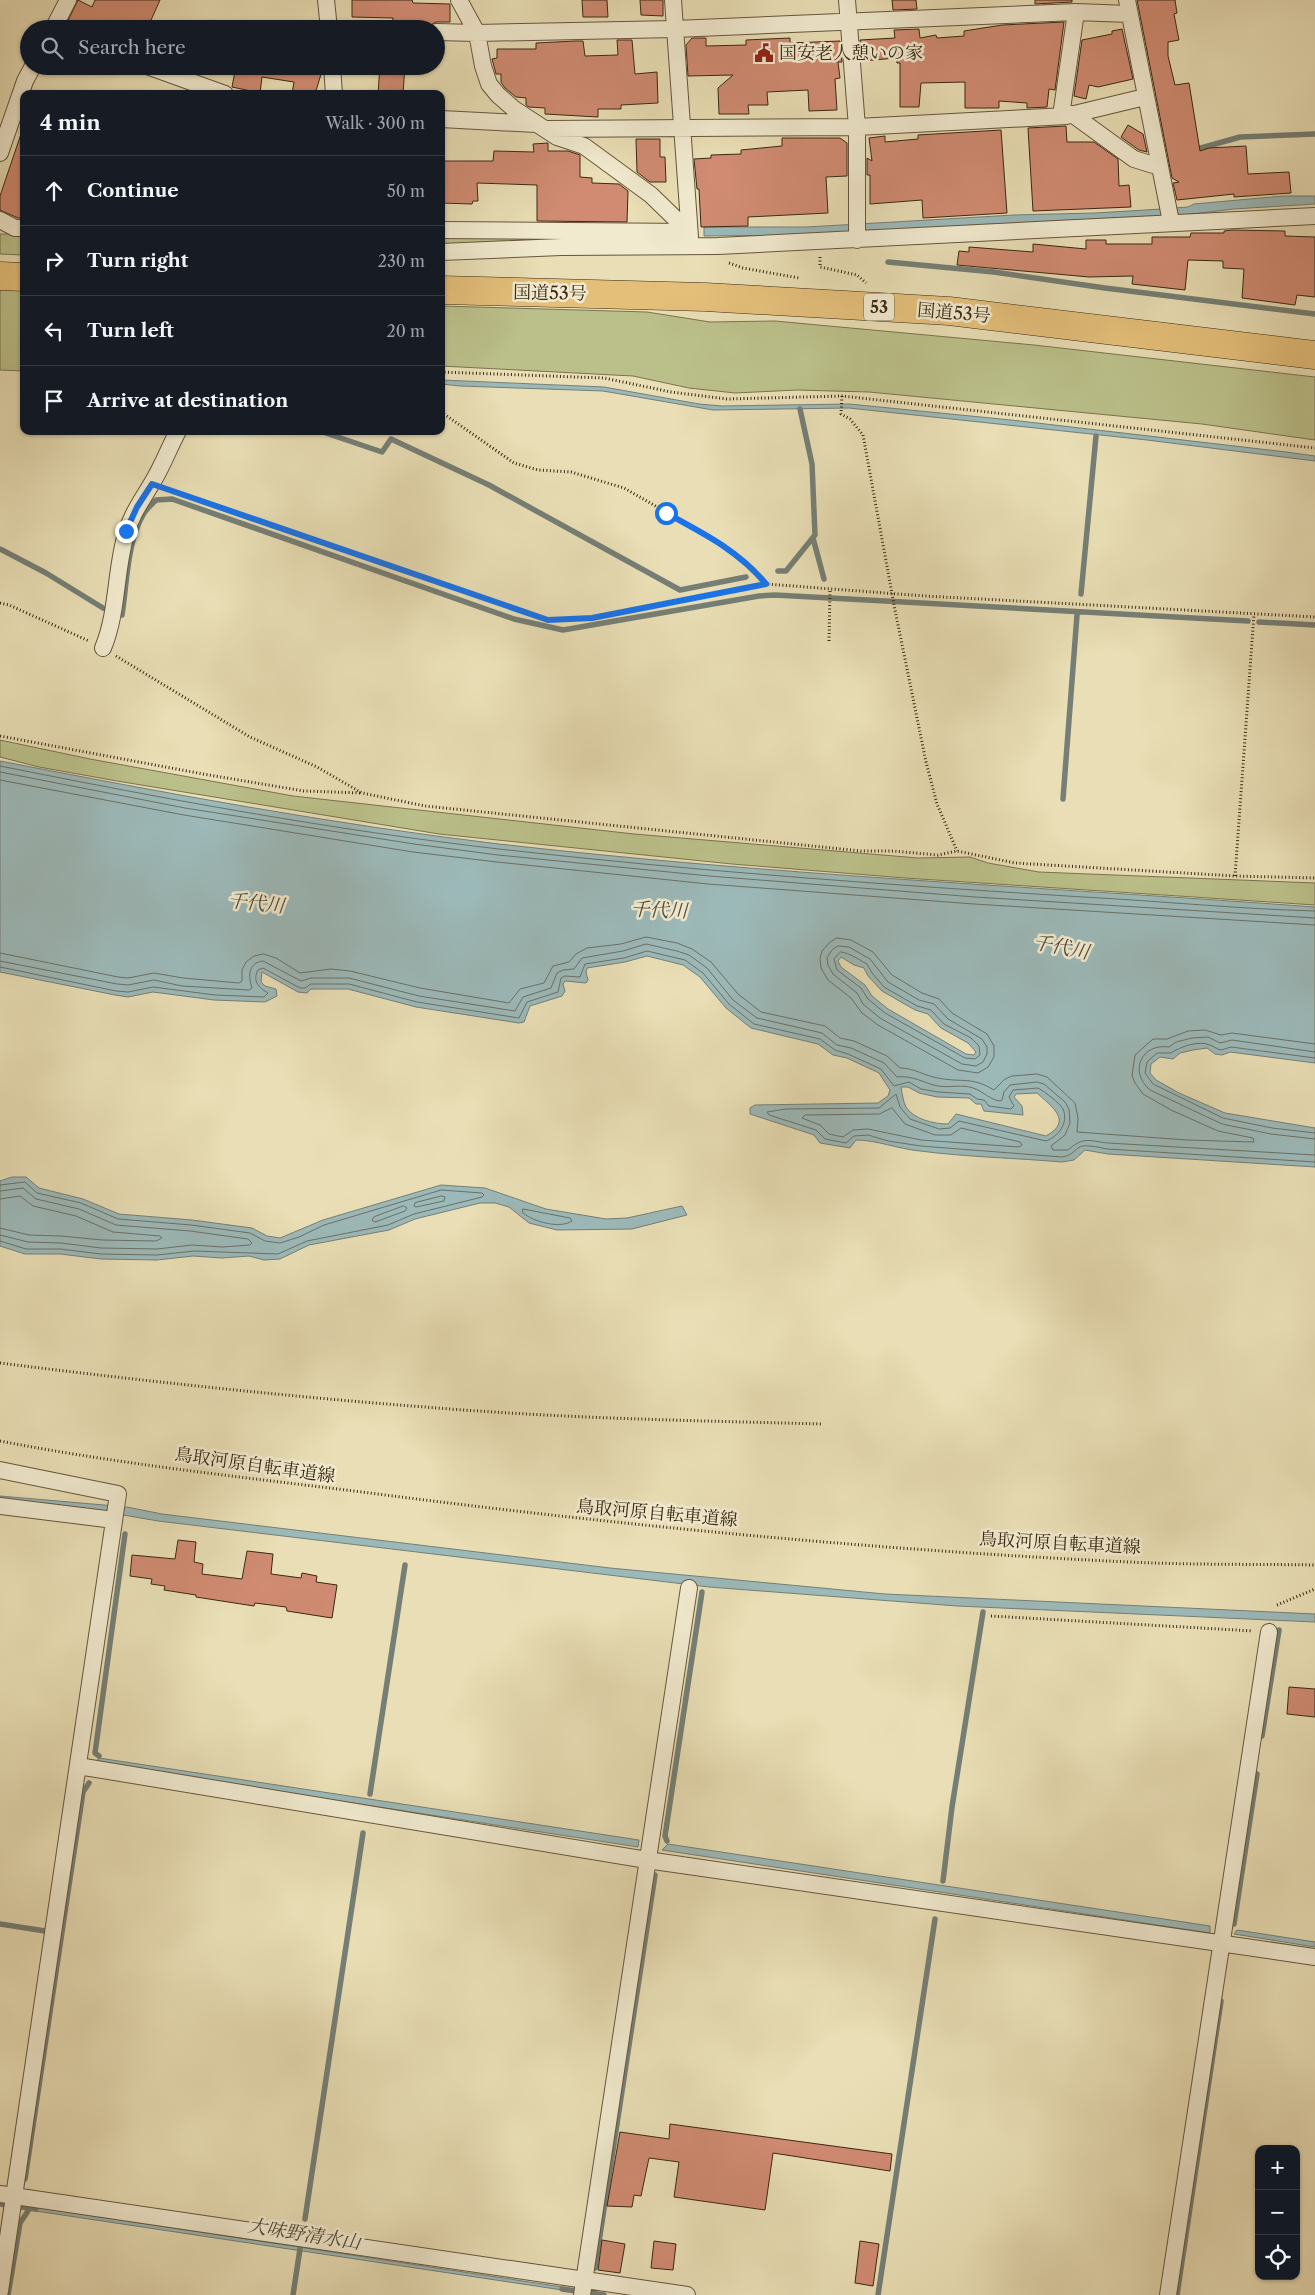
<!DOCTYPE html>
<meta charset="utf-8">
<style>
body{margin:0;font-family:"Libre Caslon Text","Noto Serif JP",serif;background:#20242c;color:#f1f3f6}
.controls{position:absolute;right:15px;bottom:15px;display:grid;overflow:hidden;border-radius:10px;box-shadow:0 1px 4px #0004}
.controls button{width:45px;height:45px;display:grid;place-items:center;padding:0;border:0;border-bottom:1px solid #363941;background:#171b24;color:#f1f3f6;font:25px sans-serif}
.stop{position:absolute;width:15px;height:15px;margin:-11px;border:4px solid #1a73e8;border-radius:50%;background:#fff}
.stop.end{background:#1a73e8;border-color:#fff;box-shadow:0 1px 5px #0008}
.list{margin:0;padding:0;list-style:none}
h2{display:flex;justify-content:space-between;align-items:center;height:65px;margin:0;padding:0 20px;font-size:21px}
h2 small{font-size:16px;font-weight:400;color:#9ea1a6}
.list li{display:grid;grid-template-columns:32px 1fr auto;gap:15px;align-items:center;box-sizing:border-box;height:70px;padding:0 20px;border-top:1px solid #363941}
.list b{display:block;font-size:19px;white-space:nowrap}
.list em{font-size:16px;font-style:normal;color:#9ea1a6}
.icon{flex:none;width:28px;height:28px;fill:none;stroke:currentColor;stroke-width:2;stroke-linecap:round;stroke-linejoin:round}
.map{position:relative;flex:none;width:1315px;height:2295px;overflow:hidden}
.search{position:absolute;background:#171b24;box-shadow:0 1px 4px #0004;left:20px;top:20px;width:425px;height:55px;display:flex;align-items:center;gap:12px;box-sizing:border-box;padding:0 18px;border-radius:28px;color:#9ea1a6;font-size:19px}
.panel{position:absolute;background:#171b24;box-shadow:0 1px 4px #0004;left:20px;top:90px;width:425px;height:345px;border-radius:10px}
.map>svg:first-child{display:block}
.green{fill:#bbc08a;stroke:#7a744e}
.water{fill:#9cb9b9;stroke:#757f76;fill-rule:evenodd}
.lines{fill:none;stroke-linecap:round;stroke-linejoin:round}
.shore{stroke:#6b7066;stroke-width:1}
.stream{stroke:#757f76;stroke-width:5.5}
.building{fill:#d08b72;stroke:#3a2812}
.street-casing{stroke:#66563b;stroke-width:18}
.highway-casing{stroke:#3a2812;stroke-width:29}
.path{stroke:#3a2812;stroke-width:3;stroke-dasharray:1 2.5;stroke-linecap:butt}
.street{stroke:#f1eacf;stroke-width:16}
.highway{stroke:#e4bf7a;stroke-width:28}
.route{stroke:#1a73e8;stroke-width:6}
.labels{text-anchor:middle;dominant-baseline:central;stroke-width:5;stroke-linejoin:round;paint-order:stroke}
.shield{fill:#f1eacf;stroke:#71624b;stroke-width:1}
.shield-label{font-size:16px;font-weight:bold;fill:#3a2812}
.poi-label{font-size:18px;fill:#3a2812;stroke:#f1eacf;text-anchor:start}
.street-label{font-size:18px;fill:#3a2812;stroke:#f1eacf}
.water-label{font-size:19px;font-style:italic;fill:#524c3c;stroke:#f1eacf}
</style>
<div class="map">
<svg width="1315" height="2295" viewBox="0 0 1315 2295">
<rect width="100%" height="100%" fill="#e9deb5"/>
<filter id="stains"><feTurbulence type="fractalNoise" baseFrequency=".004" numOctaves="4"/><feColorMatrix values="0 0 0 0 .2 0 0 0 0 .09 0 0 0 0 .02 0 0 0 .5 -.17"/></filter>
<radialGradient id="worn" r=".72"><stop offset=".6" stop-color="#630" stop-opacity="0"/><stop offset="1" stop-color="#630" stop-opacity=".3"/></radialGradient>
<!-- green -->
<path class="green" d="M0,234H24V255L0,254Z
M441,236L611,239L441,246Z
M0,287L24,289V371L0,370Z
M441,306L647,312L710,322L775,321L1034,345L1315,377V440L1202,424L869,392L797,390L735,393L689,388L633,376L441,366Z
M0,740L90,759L293,796L634,834L918,858L970,857L988,863L1039,872L1315,883V905L905,878L732,864L439,834L117,781L39,767L0,757Z"/>
<!-- water -->
<path class="water" d="M1283,196H1315V204L1234,209L1150,219L993,224L817,235L704,236V227H807L1014,215L1096,213L1161,209L1188,207L1194,204Z
M441,380L604,387L699,404L722,406L849,404L1011,420L1286,452L1315,456V461L1147,440L849,408L713,410L603,391L460,386L441,384Z
M0,761C165,793 331,824 499,844C770,875 1043,887 1315,907V1063L1230,1052L1222,1055L1215,1054L1207,1048L1193,1050L1180,1053L1173,1059L1160,1057L1151,1064L1150,1073L1156,1080L1179,1093L1225,1113L1315,1128V1167L1108,1154L1085,1150L1074,1160L1062,1162C1015,1158 967,1157 920,1151C898,1149 877,1140 856,1140L850,1148L820,1143L814,1135L750,1114V1108L755,1105L878,1103L888,1096L890,1090L879,1073L847,1058L833,1055L818,1044L751,1028L726,1008L700,977L683,965L647,956L625,962L587,968L586,972L588,980L586,983L565,981L563,984L565,991L562,996L530,1006L524,1022L519,1023L416,1007L348,989H311L307,993L298,992L262,972L261,982L265,986L276,989L277,996L265,1002L214,1000L153,992L128,997L115,995L0,972ZM841,957L854,965L864,968L868,976L882,991L915,1010L928,1014L941,1028L968,1043L976,1052L974,1055L966,1054L888,1009L872,996L865,985L841,967L838,961ZM901,1087H908L919,1093L937,1097L969,1098L976,1104H981L984,1111L1023,1115L1022,1106L1014,1097L1016,1094L1037,1093C1051,1106 1074,1121 1046,1136L956,1114L948,1124C934,1124 913,1119 906,1107C903,1101 902,1093 901,1087Z
M12,1177H26L39,1188L83,1199L119,1214L192,1220L252,1228L267,1236L280,1238L323,1220L441,1185L485,1188L546,1209L606,1219L627,1218L682,1206L687,1215L632,1229L557,1230L529,1223L509,1207L495,1203H480L415,1219L389,1230L309,1245L280,1259L264,1260L249,1256L222,1258L193,1256L157,1260L101,1259L60,1254H25L0,1246V1181Z
M0,1496L127,1507L162,1514L610,1568L885,1594L1315,1614V1622L957,1606L709,1587L158,1521L100,1511L0,1501Z
M99,1758L639,1840L638,1847L94,1763Z
M668,1844L1210,1926V1933L662,1850Z
M1237,1930L1315,1942V1947L1234,1934Z
M28,2206L569,2288V2291L29,2210Z"/>
<g class="lines">
<!-- shore -->
<path class="shore" d="M0,766C165,799 332,830 499,849C693,871 888,885 1083,897C1160,901 1238,909 1315,911
M0,772L185,808L414,844L498,855L709,876L975,897L1315,918
M0,780L184,815L413,852L497,862L708,884L974,904L1315,925
M837,938L851,940L873,952L892,975L922,993L939,999L952,1013L987,1034L994,1046V1057L988,1067L978,1073L958,1070L878,1025L862,1013L851,998L828,980L821,968L820,958L822,951L829,943Z
M838,946L849,947L870,959L888,982L919,1000L934,1004L948,1019L982,1039L987,1047V1054L983,1062L976,1066L962,1064L880,1018L863,1004L857,993L833,974L828,965L827,958L832,950Z
M841,952C850,953 859,960 867,964L872,973L884,987L917,1006L931,1010L944,1024L971,1038L979,1046L980,1055L975,1059L965,1058L885,1013L868,999L861,988L837,970L834,959Z
M0,953L118,977L128,978L154,973L183,978L239,983L242,981V970L246,962L254,956L263,954L276,958L300,973L331,969L350,971L420,988L509,1003L520,989L544,983L553,966L569,962L576,954L587,948L621,944L646,937L677,943L692,949L711,962L738,994L761,1012L825,1026L840,1038L854,1041L887,1056L900,1068C915,1068 924,1076 938,1078C962,1083 971,1076 994,1090L1005,1079L1012,1076L1037,1074L1047,1077L1075,1103L1078,1118L1077,1132L1187,1140L1254,1142L1253,1138L1218,1131L1171,1110L1143,1094L1135,1083L1132,1076L1135,1055L1153,1039H1167L1188,1031L1205,1030L1221,1035L1232,1033L1315,1044
M0,961L117,984L128,985L154,980L182,986L249,990L252,988C248,976 248,963 263,961L301,981L311,978H349L419,996L515,1011L523,997L551,988L557,973L563,970L574,969L582,958L623,951L646,944L677,951L689,955L707,968L733,1000L757,1018L822,1033L837,1045L851,1048L884,1063L897,1077C913,1075 923,1083 938,1086C949,1088 963,1084 973,1088C983,1091 990,1100 1000,1101L1002,1100L1004,1092L1010,1085L1037,1082L1044,1084L1065,1102L1069,1109L1070,1123L1065,1135L1051,1146L1053,1150H1068C1084,1136 1089,1141 1108,1143L1315,1155
M0,967L116,991L128,992L153,987L215,995L264,997L268,993C259,988 252,981 258,970L263,968L300,988H305L311,984H349L417,1002L519,1018L527,1002L558,992L561,978L565,976L580,977L585,964L624,958L647,951L685,960L703,973L729,1004L754,1024L820,1039L835,1050L848,1054L881,1069L894,1086L909,1082L921,1089L938,1092L970,1094L977,1099L984,1100L989,1106L1011,1109L1014,1106L1009,1097L1013,1090L1038,1088C1045,1092 1060,1103 1063,1109C1069,1123 1058,1137 1046,1141L959,1121L950,1128L939,1129L910,1119L900,1107L896,1094L879,1108L786,1109L767,1112L769,1115L816,1130L825,1139L846,1143L854,1136L868,1135L888,1141L921,1146L1062,1157C1075,1155 1075,1147 1083,1146C1090,1145 1101,1148 1108,1149L1315,1162
M1315,1052L1232,1040L1220,1043L1208,1037L1192,1038L1176,1042L1169,1047C1142,1043 1128,1071 1150,1090L1222,1124L1271,1134L1315,1139
M1315,1058L1231,1047L1221,1050C1216,1049 1214,1046 1210,1045C1198,1040 1180,1047 1171,1053H1157L1147,1062L1145,1073L1153,1084L1223,1118L1272,1128L1315,1133
M892,1108L905,1124L935,1135H951L961,1128L1020,1142L1022,1145L1019,1147L921,1140L868,1129L853,1130L843,1137L829,1134L820,1125L802,1118L805,1115L879,1114Z
M0,1185L25,1182L37,1193L81,1203L118,1219L191,1225L250,1233L265,1241L280,1243L299,1237L324,1225L441,1190L482,1193L484,1195L482,1197L414,1214L388,1225L307,1241L278,1254L194,1251L157,1255L101,1254L60,1249H26L0,1241
M0,1191L23,1188L36,1199L79,1209L116,1225L190,1231L248,1239L252,1243L250,1245L222,1247L192,1245L157,1249L101,1248L61,1243L28,1242L0,1235
M442,1196L445,1197L444,1201L416,1207L414,1206L415,1203Z
M0,1199L20,1196L33,1206L76,1216L113,1232L160,1236L162,1238L156,1241L102,1240L61,1236L29,1235L0,1228
M404,1206L407,1208L405,1211L375,1222L372,1220L374,1217Z
M523,1209L570,1218L572,1221C560,1229 534,1222 523,1213Z"/>
<!-- stream -->
<path class="stream" d="M1194,150L1240,137L1315,134
M888,262L994,272L1105,288L1315,314
M320,431L382,452L391,439L489,485L680,590L746,577
M813,538L824,579
M0,549L46,573L103,608
M778,571H786L815,535L812,464L800,409
M1081,594L1096,436
M122,615C127,583 127,543 143,515C146,509 152,504 156,500L172,499L514,619L563,630L759,596L775,595L1248,621
M1259,622L1315,625
M1063,799L1077,615
M1262,1736L1279,1630
M99,1756L95,1753L125,1534
M370,1794L405,1565
M667,1841L665,1836L702,1592
M943,1881L952,1807L983,1612
M0,1924L45,1931
M1234,1924L1257,1774
M25,2179L83,1792L89,1783
M0,2204L36,2209
M305,2219L363,1833
M595,2268L655,1875
M562,2289L604,2295
M8,2295L20,2223L28,2211
M293,2295L300,2249
M878,2295L935,1919
M1177,2295L1221,2001"/>
</g>
<!-- building -->
<path class="building" d="M78,0L92,7L95,0H160L147,29H64Z
M352,0H412L413,3L450,4V22H436L427,27L392,26L393,18L352,17Z
M582,0H607L608,17H583Z
M640,0H663V16L641,15Z
M892,0H916L917,9L893,10Z
M1035,0H1072V2L1035,4Z
M1137,0H1175L1177,13L1174,14L1179,40L1168,42V56L1175,85L1189,83L1200,151L1209,148L1246,146L1248,174L1289,172L1291,193L1234,197V194L1177,200L1173,183L1179,182L1172,178Z
M1064,22L1055,90L1049,89L1047,107L1027,108V103L999,101V108H965V82L921,83L919,107H900V63H897L896,58L862,61L860,40L895,38L894,30L919,29L920,38L936,35L937,38L964,36V31L1002,25Z
M1122,29L1133,79L1098,87L1089,85L1086,99L1074,96L1082,40L1112,34V31Z
M692,38H706V46L746,45V40L790,38V43L840,41L842,62H838L840,78L835,79L837,110L809,111L808,90L767,92L768,105H748L749,114H719L718,88L733,75L688,76L686,45Z
M617,40H632L635,74L657,72L658,103L621,105V109H598V117L545,114V108L529,107L526,105V98L516,97L505,88L501,82V74H496L492,59L497,58V49H536V43L575,41H583L585,56L618,55Z
M249,66H322V71L315,94H292L294,82L262,77L260,93L232,87L235,71L248,73Z
M380,66H405L403,94H378Z
M1128,125L1143,134L1147,152L1139,150L1121,137Z
M1066,126L1067,142H1094L1118,159L1119,186L1129,185L1131,207L1033,211L1028,128Z
M1001,130L1007,213L923,218L922,200L870,204V175H867V158L872,161L869,138L885,136V142L918,139V135Z
M21,134H24V218H18L0,210V196Z
M782,138H840L847,143V176L826,177L828,213L748,217V226L701,227L699,189H697L694,159L711,158V155L741,154V150L782,146Z
M636,139H660V157H665L666,182H650L637,172Z
M548,143V151H568L580,155V177L592,178V183L619,184L628,191L627,222L537,221V185L477,183L478,201H473L472,204L441,203V161H493L494,151L534,152L533,144Z
M1232,230L1285,231V236L1315,237V297L1297,295L1295,305L1242,298L1244,269L1223,268V261L1188,260L1185,290L1132,284L1133,276L1089,277L957,265L959,251L969,252V247L1033,252V244L1086,249V240H1106V244H1152V237H1190L1191,233H1224V231Z
M178,1540L196,1542L194,1562L203,1564L202,1574L242,1579L247,1551L273,1554L271,1574L301,1578L302,1573L317,1576L316,1582L337,1585L332,1618L287,1611L286,1607L255,1603L254,1606L196,1597V1595L164,1590L165,1586L151,1584L152,1579L130,1576L132,1555L175,1559Z
M1289,1687L1315,1689V1717L1287,1714Z
M670,2124L892,2154L890,2171L773,2153L765,2210L674,2197L679,2162L649,2158L641,2196L634,2195L632,2207L607,2206L620,2132L669,2139Z
M602,2240L625,2244L620,2273L598,2270Z
M654,2241L676,2244L673,2270L651,2268Z
M860,2241L879,2244L873,2286L855,2283Z"/>
<g class="lines">
<!-- street casing -->
<g class="street-casing">
<path id="street" d="M326,0L329,29
M459,0L477,33L675,29L1076,12L1129,14
M673,0L690,237
M847,0L857,127V240
M1127,0L1171,222
M53,29L68,0
M436,32L477,33L483,66L489,84L498,95L514,109L557,137L584,146L651,195L689,232
M147,66L225,94
M332,66L334,94
M1072,114L1134,159L1160,167
M1061,116L1076,12
M441,119L536,124
M546,129L857,127L1066,116L1145,97
M0,153L25,81L33,66
M0,220L15,228H24
M441,230L689,232
M441,252L561,247L718,246L1315,216
M103,648C118,612 115,571 126,534C131,515 142,500 152,483C162,467 169,448 178,431
M0,1470L118,1494L0,2291
M0,1506L114,1520
M78,1766L647,1860L1315,1957
M0,2194L687,2295
M582,2295L689,1588
M1168,2295L1269,1632"/>
</g>
<!-- highway casing -->
<g class="highway-casing">
<path id="highway" d="M0,276L24,277
M441,290L705,297L949,311L1315,355"/>
</g>
<!-- path -->
<path class="path" d="M820,257V267L857,275L866,283
M729,263L743,268L799,278
M441,372L604,378L671,392L727,399L842,396L1315,448
M842,396L841,414L850,419L863,435L895,610L926,762L937,804L957,851
M441,412L514,463L538,470L571,472L624,488L724,545L756,572L766,584
M167,489L548,620L592,617L766,584L925,596L1315,617
M0,603L9,605L89,641
M829,641L830,590
M116,656L250,737L317,767L362,793L425,806L861,851H893L938,855L957,851L1015,863L1235,876L1315,878
M0,736L203,774L304,791L362,793
M1235,876L1254,614
M0,1363C159,1383 319,1400 479,1411C593,1419 708,1421 823,1424
M0,1441C119,1464 241,1477 362,1492C616,1525 872,1550 1129,1562C1191,1565 1253,1564 1315,1565
M1277,1605L1315,1589
M991,1616L1253,1631"/>
<!-- street -->
<use href="#street" class="street"/>
<!-- highway -->
<use href="#highway" class="highway"/>
</g>
<g class="lines">
<!-- route -->
<path class="route" d="M126,531L137,507L152,484L548,620L592,618L766,584C739,551 703,533 666,513"/>
</g>
<!-- icons -->
<defs>
<g id="civic-bare" transform="scale(1.5)"><path d="M-.6-6.5H3V-4.5H.6V-3L4-1V1h2V6H-6V1h2V-1L-.6-3ZM-1.2 2.5V6h2.4V2.5Z" fill="#8f2418" stroke="#f1eacf" stroke-width="2.5" paint-order="stroke"/></g>
</defs>
<g fill-rule="evenodd">
<use href="#civic-bare" x="764" y="53"/>
</g>
<g class="labels">
<!-- shield labels -->
<rect class="shield" x="864" y="293.5" width="30" height="27" rx="4"/>
<g class="shield-label">
<text x="879" y="307">53</text>
</g>
<!-- poi labels -->
<g class="poi-label">
<text x="779" y="53">国安老人憩いの家</text>
</g>
<!-- street labels -->
<g class="street-label">
<text transform="translate(550 293) rotate(1)">国道53号</text>
<text transform="translate(954 313) rotate(5)">国道53号</text>
<text transform="translate(255 1465) rotate(8)">鳥取河原自転車道線</text>
<text transform="translate(657 1513) rotate(5)">鳥取河原自転車道線</text>
<text transform="translate(1060 1543) rotate(3)">鳥取河原自転車道線</text>
</g>
<!-- water labels -->
<g class="water-label">
<text transform="translate(256 903) rotate(6)">千代川</text>
<text transform="translate(659 910) rotate(2)">千代川</text>
<text transform="translate(1061 947) rotate(11)">千代川</text>
<text transform="translate(304 2234) rotate(9)">大味野清水山</text>
</g>
</g>
<rect width="100%" height="100%" filter="url(#stains)"/>
<rect width="100%" height="100%" fill="url(#worn)"/>
</svg>
<div class="controls">
<button>+</button>
<button>−</button>
<button><svg class="icon" aria-label="locate" viewBox="0 0 24 24"><circle cx="12" cy="12" r="6"/><path d="M12 2v4M12 18v4M2 12h4M18 12h4"/></svg></button>
</div>
<div class="stop" style="left:666px;top:513px"></div>
<div class="stop end" style="left:126px;top:531px"></div>
<div class="search"><svg class="icon" aria-label="search" viewBox="0 0 24 24"><circle cx="10" cy="10" r="6"/><path d="M15 15l6 6"/></svg>Search here</div>
<section class="panel">
<h2>4 min<small>Walk · 300 m</small></h2>
<ul class="list">
<li><svg class="icon" aria-label="ahead" viewBox="0 0 24 24"><path d="M12 20V5M6 11l6-6 6 6"/></svg><div><b>Continue</b></div><em>50 m</em></li>
<li><svg class="icon" aria-label="right" viewBox="0 0 24 24"><path d="M7 20v-9h11M14 6l5 5-5 5"/></svg><div><b>Turn right</b></div><em>230 m</em></li>
<li><svg class="icon" aria-label="left" viewBox="0 0 24 24"><path d="M17 20v-9H6M10 6l-5 5 5 5"/></svg><div><b>Turn left</b></div><em>20 m</em></li>
<li><svg class="icon" aria-label="arrive" viewBox="0 0 24 24"><path d="M6 21V4h12l-3 4 3 4H6"/></svg><div><b>Arrive at destination</b></div></li>
</ul>
</section>
</div>
